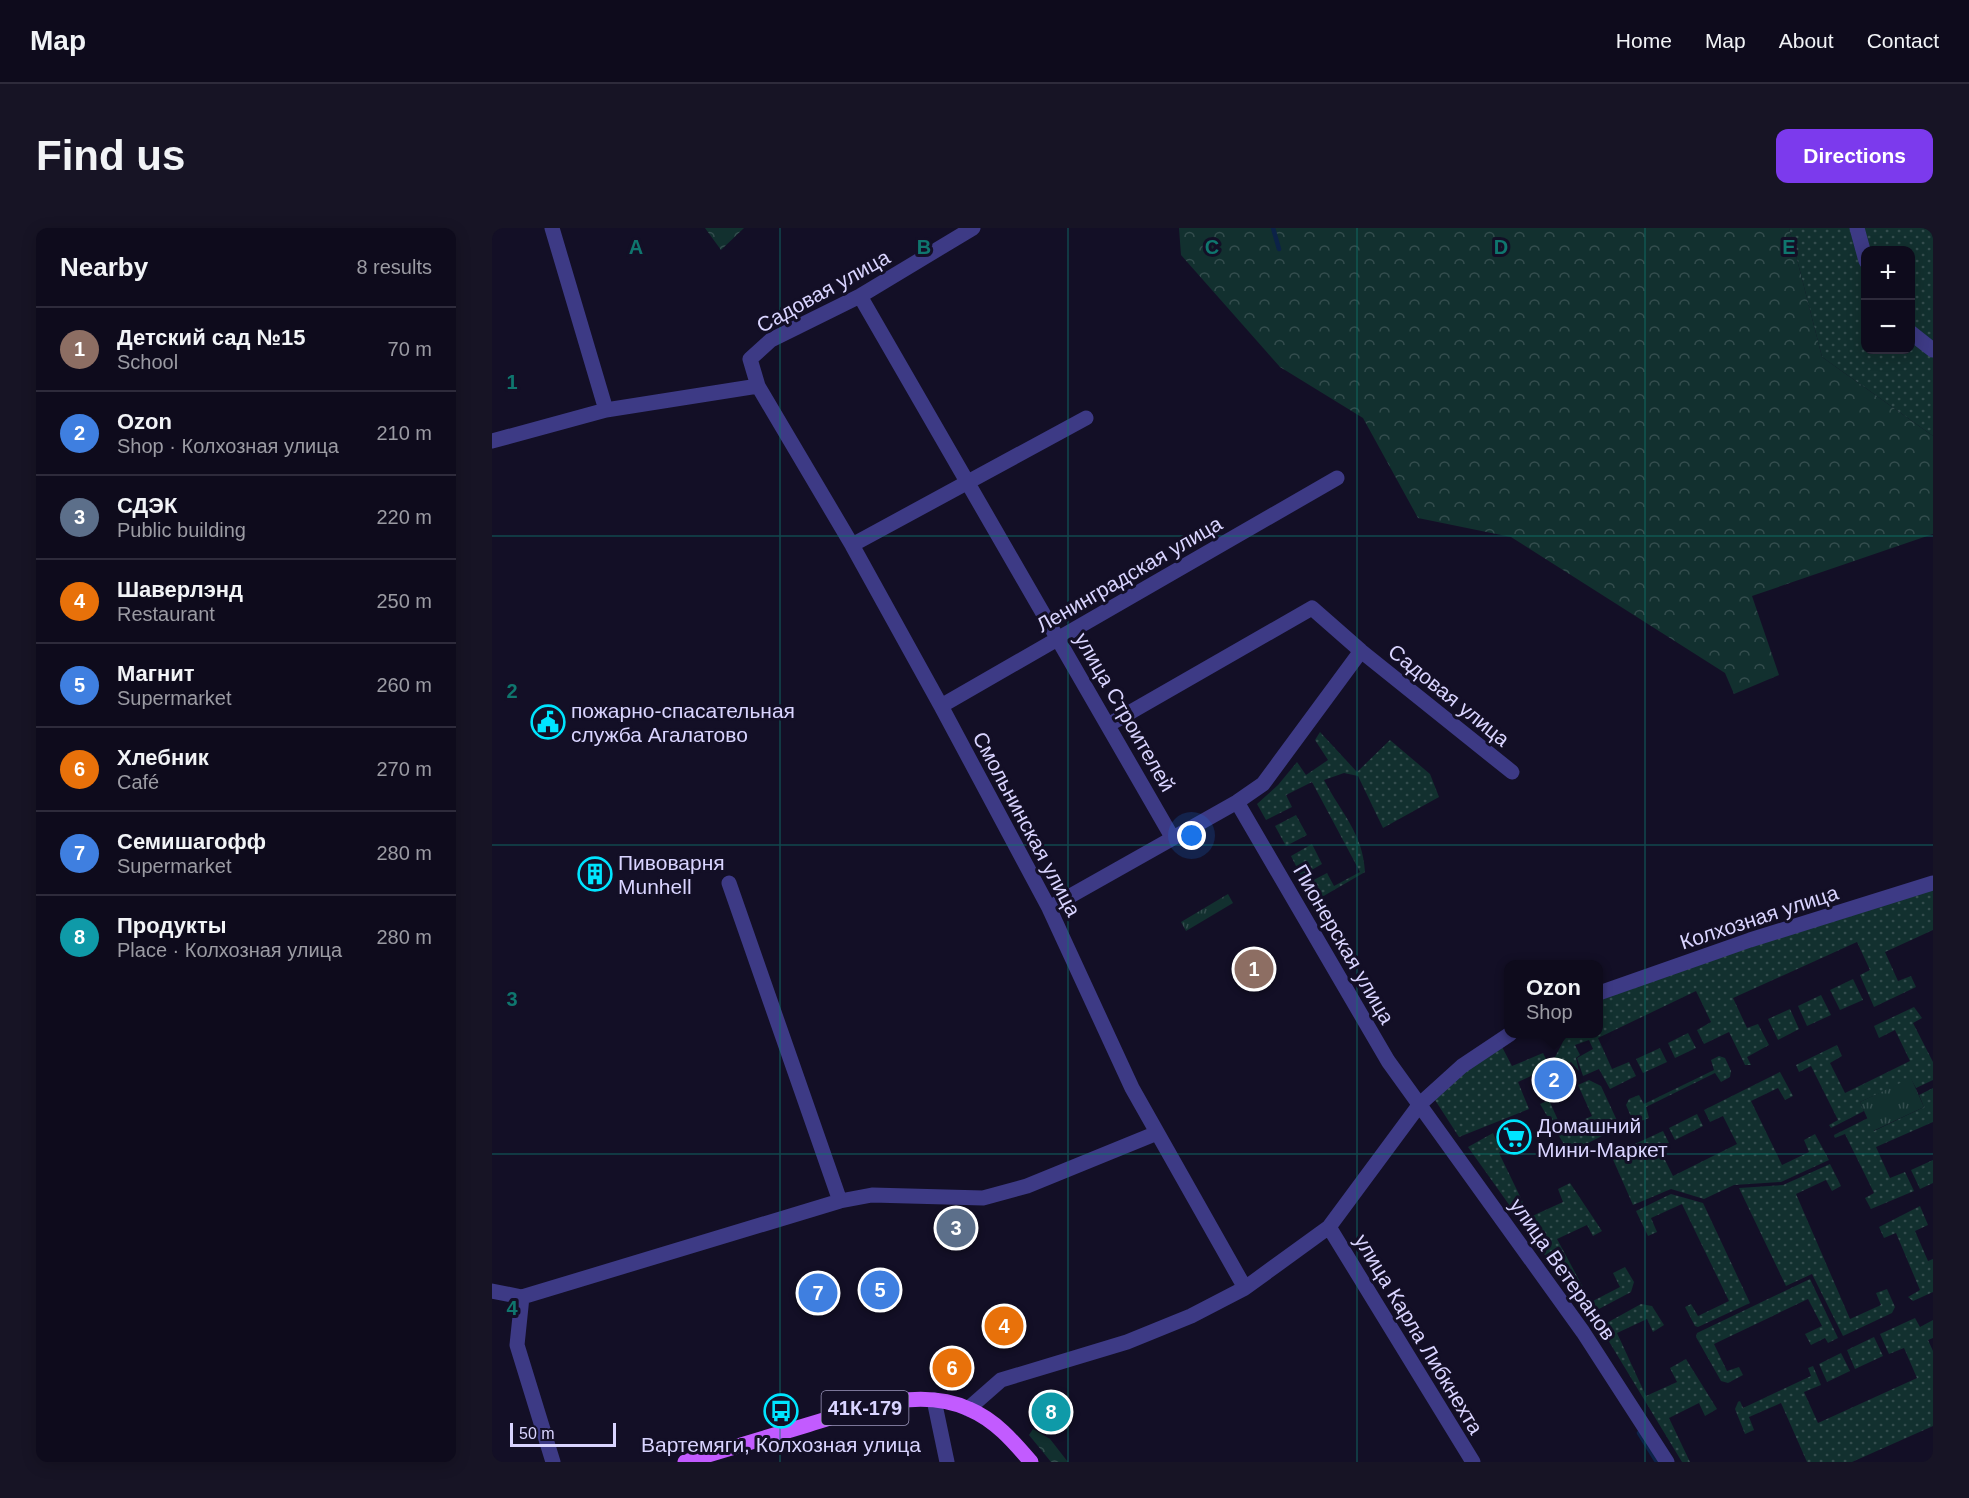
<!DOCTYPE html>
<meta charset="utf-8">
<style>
body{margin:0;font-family:Arial,sans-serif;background:#171425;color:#f1f3f6}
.controls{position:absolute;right:18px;top:18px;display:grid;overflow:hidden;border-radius:12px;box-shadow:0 3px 15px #0003}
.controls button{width:54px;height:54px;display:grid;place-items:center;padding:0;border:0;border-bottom:2px solid #2e2b3b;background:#0e0b1c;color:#f1f3f6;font:30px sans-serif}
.scale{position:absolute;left:18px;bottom:15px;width:106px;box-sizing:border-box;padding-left:6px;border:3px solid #d9d4ff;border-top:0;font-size:16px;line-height:21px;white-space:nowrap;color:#d9d4ff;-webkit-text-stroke:4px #130f26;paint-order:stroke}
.you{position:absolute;left:700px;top:608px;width:21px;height:21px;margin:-15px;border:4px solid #fff;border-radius:50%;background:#1a73e8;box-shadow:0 0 0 9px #1a73e833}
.badge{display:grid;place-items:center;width:39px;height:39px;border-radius:50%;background:#7c3aed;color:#fff;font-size:20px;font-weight:700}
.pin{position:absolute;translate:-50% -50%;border:3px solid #fff;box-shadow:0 2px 6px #0006}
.popup{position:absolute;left:1012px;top:732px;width:99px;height:78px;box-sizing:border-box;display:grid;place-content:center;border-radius:12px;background:#0e0b1c;filter:drop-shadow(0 2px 4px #0005);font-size:20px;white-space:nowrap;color:#9b9ba3}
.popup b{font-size:22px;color:#f1f3f6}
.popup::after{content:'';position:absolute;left:50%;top:100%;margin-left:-12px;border:12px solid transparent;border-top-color:#0e0b1c}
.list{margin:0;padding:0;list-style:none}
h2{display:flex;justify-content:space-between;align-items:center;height:78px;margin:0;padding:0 24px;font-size:26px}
h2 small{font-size:20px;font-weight:400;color:#9b9ba3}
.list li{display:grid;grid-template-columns:39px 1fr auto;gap:18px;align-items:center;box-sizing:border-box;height:84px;padding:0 24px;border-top:2px solid #2e2b3b}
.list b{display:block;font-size:22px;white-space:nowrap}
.list p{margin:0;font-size:20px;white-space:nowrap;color:#9b9ba3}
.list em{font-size:20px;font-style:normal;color:#9b9ba3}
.map{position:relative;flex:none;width:1441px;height:1234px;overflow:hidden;border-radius:12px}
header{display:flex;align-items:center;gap:36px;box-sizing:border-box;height:84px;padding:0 30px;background:#0e0b1c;border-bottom:2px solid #2e2b3b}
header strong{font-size:28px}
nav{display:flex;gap:33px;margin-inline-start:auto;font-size:21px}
.intro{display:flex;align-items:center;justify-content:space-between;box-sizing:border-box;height:144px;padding:0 36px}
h1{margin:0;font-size:42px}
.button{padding:15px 27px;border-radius:12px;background:#7c3aed;color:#fff;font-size:21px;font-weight:700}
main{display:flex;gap:36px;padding:0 36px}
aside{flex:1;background:#0e0b1c;border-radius:12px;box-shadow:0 3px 15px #0003}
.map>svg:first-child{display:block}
.grass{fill:url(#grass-dots);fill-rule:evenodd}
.forest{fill:url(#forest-crowns)}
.park{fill:url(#park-tufts)}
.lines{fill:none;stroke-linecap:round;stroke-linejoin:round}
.stream{stroke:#0c2248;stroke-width:4.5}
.street{stroke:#3d3a85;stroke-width:15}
.primary{stroke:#c25bff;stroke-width:15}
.grid{fill:none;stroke:#0f766e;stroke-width:1.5;stroke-opacity:0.55}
.labels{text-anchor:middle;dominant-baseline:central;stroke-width:6;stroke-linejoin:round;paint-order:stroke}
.shield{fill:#130f26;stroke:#9e99be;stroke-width:1.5}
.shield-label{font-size:20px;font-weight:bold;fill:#d9d4ff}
.street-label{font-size:21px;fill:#d9d4ff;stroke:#130f26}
.poi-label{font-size:21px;fill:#d9d4ff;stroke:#130f26;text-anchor:start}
.grid-label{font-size:20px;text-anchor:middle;font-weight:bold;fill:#0f766e;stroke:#130f26;stroke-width:6;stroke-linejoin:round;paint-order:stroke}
</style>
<header>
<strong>Map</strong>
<nav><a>Home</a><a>Map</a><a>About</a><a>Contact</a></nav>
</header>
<div class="intro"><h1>Find us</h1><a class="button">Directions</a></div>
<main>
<aside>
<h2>Nearby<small>8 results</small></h2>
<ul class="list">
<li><span class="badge" style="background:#8d6e63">1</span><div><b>Детский сад №15</b><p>School</p></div><em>70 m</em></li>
<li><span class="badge" style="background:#3f7fe0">2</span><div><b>Ozon</b><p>Shop · Колхозная улица</p></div><em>210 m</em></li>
<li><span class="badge" style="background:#5c6f8a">3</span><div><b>СДЭК</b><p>Public building</p></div><em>220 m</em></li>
<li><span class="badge" style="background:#e8710a">4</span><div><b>Шаверлэнд</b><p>Restaurant</p></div><em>250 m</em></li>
<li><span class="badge" style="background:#3f7fe0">5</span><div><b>Магнит</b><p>Supermarket</p></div><em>260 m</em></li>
<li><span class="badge" style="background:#e8710a">6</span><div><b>Хлебник</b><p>Café</p></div><em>270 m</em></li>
<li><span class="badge" style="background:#3f7fe0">7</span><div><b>Семишагофф</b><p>Supermarket</p></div><em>280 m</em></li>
<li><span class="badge" style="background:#0f9aa8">8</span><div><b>Продукты</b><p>Place · Колхозная улица</p></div><em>280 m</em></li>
</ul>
</aside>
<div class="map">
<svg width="1441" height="1234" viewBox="0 0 1441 1234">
<defs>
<pattern id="grass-dots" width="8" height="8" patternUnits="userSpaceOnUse" patternTransform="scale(1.5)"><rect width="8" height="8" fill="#12302f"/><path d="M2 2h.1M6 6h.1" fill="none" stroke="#344d4e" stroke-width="1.8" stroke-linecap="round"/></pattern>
<pattern id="forest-crowns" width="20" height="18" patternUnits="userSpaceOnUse" patternTransform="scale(1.5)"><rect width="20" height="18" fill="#12302f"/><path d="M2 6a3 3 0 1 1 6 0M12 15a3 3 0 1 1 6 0" fill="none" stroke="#344d4e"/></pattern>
<pattern id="park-tufts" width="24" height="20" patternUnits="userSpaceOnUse" patternTransform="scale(1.5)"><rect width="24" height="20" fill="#12302f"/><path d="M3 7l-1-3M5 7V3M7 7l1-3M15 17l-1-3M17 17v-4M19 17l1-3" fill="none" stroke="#344d4e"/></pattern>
</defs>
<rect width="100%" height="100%" fill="#130f26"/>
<!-- grass -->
<path class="grass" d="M1297,0H1441V208L1330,129ZM1374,22H1418V122H1374Z
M828,504L865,544L898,512L938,546L947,569L891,600L866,548L852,545L832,552C849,585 871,605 873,644L823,673L814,656L835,645L842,658L868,644L820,554L794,567L800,579L774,592L765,576L786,557L805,534L814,547L836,532L823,512Z
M804,587L815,607L794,618L783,598Z
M820,616L830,636L809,648L799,628Z
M1441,662V702L1393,724L1406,753L1419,748L1424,759L1382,779L1368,747L1378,742L1365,714L1241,770L1255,800L1266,796L1277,817L1255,829L1259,837H1253L1237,804L1212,816L1205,802L1219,794L1204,763L1106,810L1120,841L1137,834L1144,848L1118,861L1107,841L1091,848L1085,830L1101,821L1097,812L1083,817L1088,827L1084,830L1087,843L1079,834L1067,840L1062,831L1075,806H1107V772L1258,719Z
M1361,751L1371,772L1348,782L1338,762Z
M1329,767L1339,787L1315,798L1306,778Z
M1422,779L1430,790L1421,795L1441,834V852L1424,860L1419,851L1368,874L1372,883L1339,900L1337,897L1346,892L1319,838L1307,844L1304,837L1345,817L1350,828L1338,835L1353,865L1418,833L1403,802L1387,810L1382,798Z
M1298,781L1307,801L1286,812L1276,791Z
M1196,805L1204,820L1183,830L1176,815Z
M1009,817L1020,838L1051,825L1058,839L1026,854L1037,881L967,909L943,872L972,843Z
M1168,820L1175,834L1151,845L1144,831Z
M1227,828L1233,830L1239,843L1238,849L1229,854L1223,845L1154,879L1157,890L1147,894L1140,891L1134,877L1137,871L1147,867L1152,876L1222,842L1219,832Z
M1288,844L1301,868L1293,872L1286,860L1259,873L1290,937L1317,924L1312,912L1323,906L1337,932L1289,954L1242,957L1212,971L1179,961L1141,977L1119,927L1171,903L1177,915L1167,920L1181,948L1245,916L1231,888L1218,894L1212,882Z
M1097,852L1109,858L1128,899L1080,923L1073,918L1048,876L1057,872L1073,908L1093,899L1091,892L1100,888L1086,857Z
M1441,860V894L1384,919L1398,950L1413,944L1422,963L1379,981L1373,970L1382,965L1353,906L1343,910L1342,907L1376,890L1382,903L1432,879L1427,867Z
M1205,886L1211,898L1183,912L1177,900Z
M1001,905L1009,923L1007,925L1038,989L1071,974L1066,961L1078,955L1110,1003L1101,1008L1095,997L1065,1011L1099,1074L1128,1059L1121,1045L1133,1039L1142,1054L1139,1064L1105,1082L1089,1078L976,919Z
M1441,932V955L1428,961L1419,942Z
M1338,936L1349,958L1340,963L1334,952L1304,966L1358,1091L1389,1077L1384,1065L1395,1061L1403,1079L1400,1085L1351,1108L1320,1046L1294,1058L1247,960L1291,957Z
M1179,966L1211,975L1258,1075L1206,1099L1203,1098L1193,1079L1199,1076L1206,1088L1237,1073L1190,976L1159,990L1165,1004L1156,1008L1144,983Z
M1428,978L1436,997L1423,1003L1436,1033L1441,1031V1064L1421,1073L1416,1069L1428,1062L1404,1005L1392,1010L1387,999Z
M1318,1051L1346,1110L1336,1115L1333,1110L1319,1117L1313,1106L1330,1098L1316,1071L1222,1116L1235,1143L1247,1139L1251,1147L1236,1155L1229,1153L1204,1109L1205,1105Z
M1149,1076L1160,1078L1172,1097L1161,1104L1155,1091L1125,1105L1154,1168L1185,1154L1178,1140L1194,1131L1225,1181L1213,1188L1207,1175L1177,1190L1198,1234H1190L1110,1102L1111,1097Z
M1423,1090L1428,1099L1441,1092V1110L1436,1112L1441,1123V1198L1360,1234H1315L1289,1175L1257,1189L1262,1202L1253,1206L1243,1181L1246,1174L1248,1173L1251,1180L1319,1148L1316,1140L1321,1138L1329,1157L1312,1164L1326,1195L1425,1150L1412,1120L1397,1126L1388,1106Z
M1382,1109L1391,1128L1363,1141L1355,1122Z
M1349,1125L1358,1143L1335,1154L1327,1136Z"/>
<!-- forest -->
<path class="forest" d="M213,0H252L229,22Z
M687,0H1297L1330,129L1441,208V306L1260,368L1287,447L1242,466L1233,445L1019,309L926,290L871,190L788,139L689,27Z
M541,1201L558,1211L576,1234H559L537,1207Z"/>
<!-- park -->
<path class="park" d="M736,666L741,675L694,703L689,694Z
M1419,850L1432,879L1381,903L1368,874Z"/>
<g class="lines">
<!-- stream -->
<path class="stream" d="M781,0L787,21
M1147,1205L1165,1234"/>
<!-- street -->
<path class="street" d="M60,0L114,182
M481,0L368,68L279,112L258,131L266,158L360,317L449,478L557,680L640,860L753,1060
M1365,0L1374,33
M368,68L680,609
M1418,104L1441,122
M0,213L114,182L266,158
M360,317L594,190
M449,478L845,250
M616,497L820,380L869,423L1020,544
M745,574L896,833L1091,1104L1175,1234
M237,655L348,973
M557,680L745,574L771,556L869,423
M1107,765L1258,712L1441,655
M837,999L981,1234
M0,1063L30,1069
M442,1172L455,1234
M476,1181L509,1152L635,1114L699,1088L753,1060L837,999L928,876L970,838L1018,806
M61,1234L25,1117L30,1069L348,973L380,967L491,970L535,958L665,905"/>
<!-- primary -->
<path class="primary" d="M193,1234C233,1222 272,1210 312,1198C363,1183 424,1157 477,1181C503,1192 521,1213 539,1234"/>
</g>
<!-- grid -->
<path class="grid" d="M288,0V1234M576,0V1234M865,0V1234M1153,0V1234M0,308H1441M0,617H1441M0,926H1441"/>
<!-- icons -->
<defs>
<g id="civic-ring" transform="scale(1.725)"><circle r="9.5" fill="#130f26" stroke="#00e5ff" stroke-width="1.5"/><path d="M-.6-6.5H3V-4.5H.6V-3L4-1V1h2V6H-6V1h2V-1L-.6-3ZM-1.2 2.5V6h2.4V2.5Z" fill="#00e5ff"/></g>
<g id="building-ring" transform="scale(1.725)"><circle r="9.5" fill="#130f26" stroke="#00e5ff" stroke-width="1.5"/><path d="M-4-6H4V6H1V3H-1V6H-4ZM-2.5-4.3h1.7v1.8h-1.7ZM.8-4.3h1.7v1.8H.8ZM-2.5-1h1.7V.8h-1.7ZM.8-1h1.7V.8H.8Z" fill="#00e5ff"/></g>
<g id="supermarket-ring" transform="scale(1.725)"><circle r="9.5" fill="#130f26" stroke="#00e5ff" stroke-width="1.5"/><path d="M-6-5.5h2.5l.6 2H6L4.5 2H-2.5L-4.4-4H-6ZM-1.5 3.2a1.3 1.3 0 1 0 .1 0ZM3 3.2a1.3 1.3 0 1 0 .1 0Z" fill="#00e5ff"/></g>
<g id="bus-ring" transform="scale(1.725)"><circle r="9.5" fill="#130f26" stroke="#00e5ff" stroke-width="1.5"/><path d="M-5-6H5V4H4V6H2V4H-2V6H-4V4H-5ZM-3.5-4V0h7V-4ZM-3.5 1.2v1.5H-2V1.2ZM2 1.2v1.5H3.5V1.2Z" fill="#00e5ff"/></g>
</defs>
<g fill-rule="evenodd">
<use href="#civic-ring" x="56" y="494"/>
<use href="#building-ring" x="103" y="646"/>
<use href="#supermarket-ring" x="1022" y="909"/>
<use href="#bus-ring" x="289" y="1183"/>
</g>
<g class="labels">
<!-- shield labels -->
<rect class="shield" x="329.5" y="1163" width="87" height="34" rx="4.5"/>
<g class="shield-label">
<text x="373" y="1180">41К-179</text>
</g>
<!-- street labels -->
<g class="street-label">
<text transform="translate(331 63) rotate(-29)">Садовая улица</text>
<text transform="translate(637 346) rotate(-30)">Ленинградская улица</text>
<text transform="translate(957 467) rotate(39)">Садовая улица</text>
<text transform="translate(633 484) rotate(60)">улица Строителей</text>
<text transform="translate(535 596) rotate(62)">Смольнинская улица</text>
<text transform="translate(1267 689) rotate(-18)">Колхозная улица</text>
<text transform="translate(852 716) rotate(60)">Пионерская улица</text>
<text transform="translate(1071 1041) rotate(55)">улица Ветеранов</text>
<text transform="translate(927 1106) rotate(59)">улица Карла Либкнехта</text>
</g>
<!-- poi labels -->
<g class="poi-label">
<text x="79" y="482">пожарно-спасательная<tspan x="79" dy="24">служба Агалатово</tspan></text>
<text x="126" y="634">Пивоварня<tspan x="126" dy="24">Munhell</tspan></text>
<text x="1045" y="897">Домашний<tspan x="1045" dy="24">Мини-Маркет</tspan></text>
<text x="289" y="1216" text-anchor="middle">Вартемяги, Колхозная улица</text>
</g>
</g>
<g class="grid-label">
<text x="144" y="26">A</text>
<text x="432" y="26">B</text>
<text x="720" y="26">C</text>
<text x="1009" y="26">D</text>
<text x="1297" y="26">E</text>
<text x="20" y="161">1</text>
<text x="20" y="470">2</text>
<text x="20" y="778">3</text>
<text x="20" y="1087">4</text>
</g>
</svg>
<div class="controls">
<button>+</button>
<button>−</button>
</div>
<div class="scale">50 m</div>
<div class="you"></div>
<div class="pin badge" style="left:762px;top:741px;background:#8d6e63">1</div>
<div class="pin badge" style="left:1062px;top:852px;background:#3f7fe0">2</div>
<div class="popup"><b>Ozon</b>Shop</div>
<div class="pin badge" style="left:464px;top:1000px;background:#5c6f8a">3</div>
<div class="pin badge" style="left:512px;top:1098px;background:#e8710a">4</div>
<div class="pin badge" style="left:388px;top:1062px;background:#3f7fe0">5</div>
<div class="pin badge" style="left:460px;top:1140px;background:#e8710a">6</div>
<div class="pin badge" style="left:326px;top:1065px;background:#3f7fe0">7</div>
<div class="pin badge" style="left:559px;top:1184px;background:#0f9aa8">8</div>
</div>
</main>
